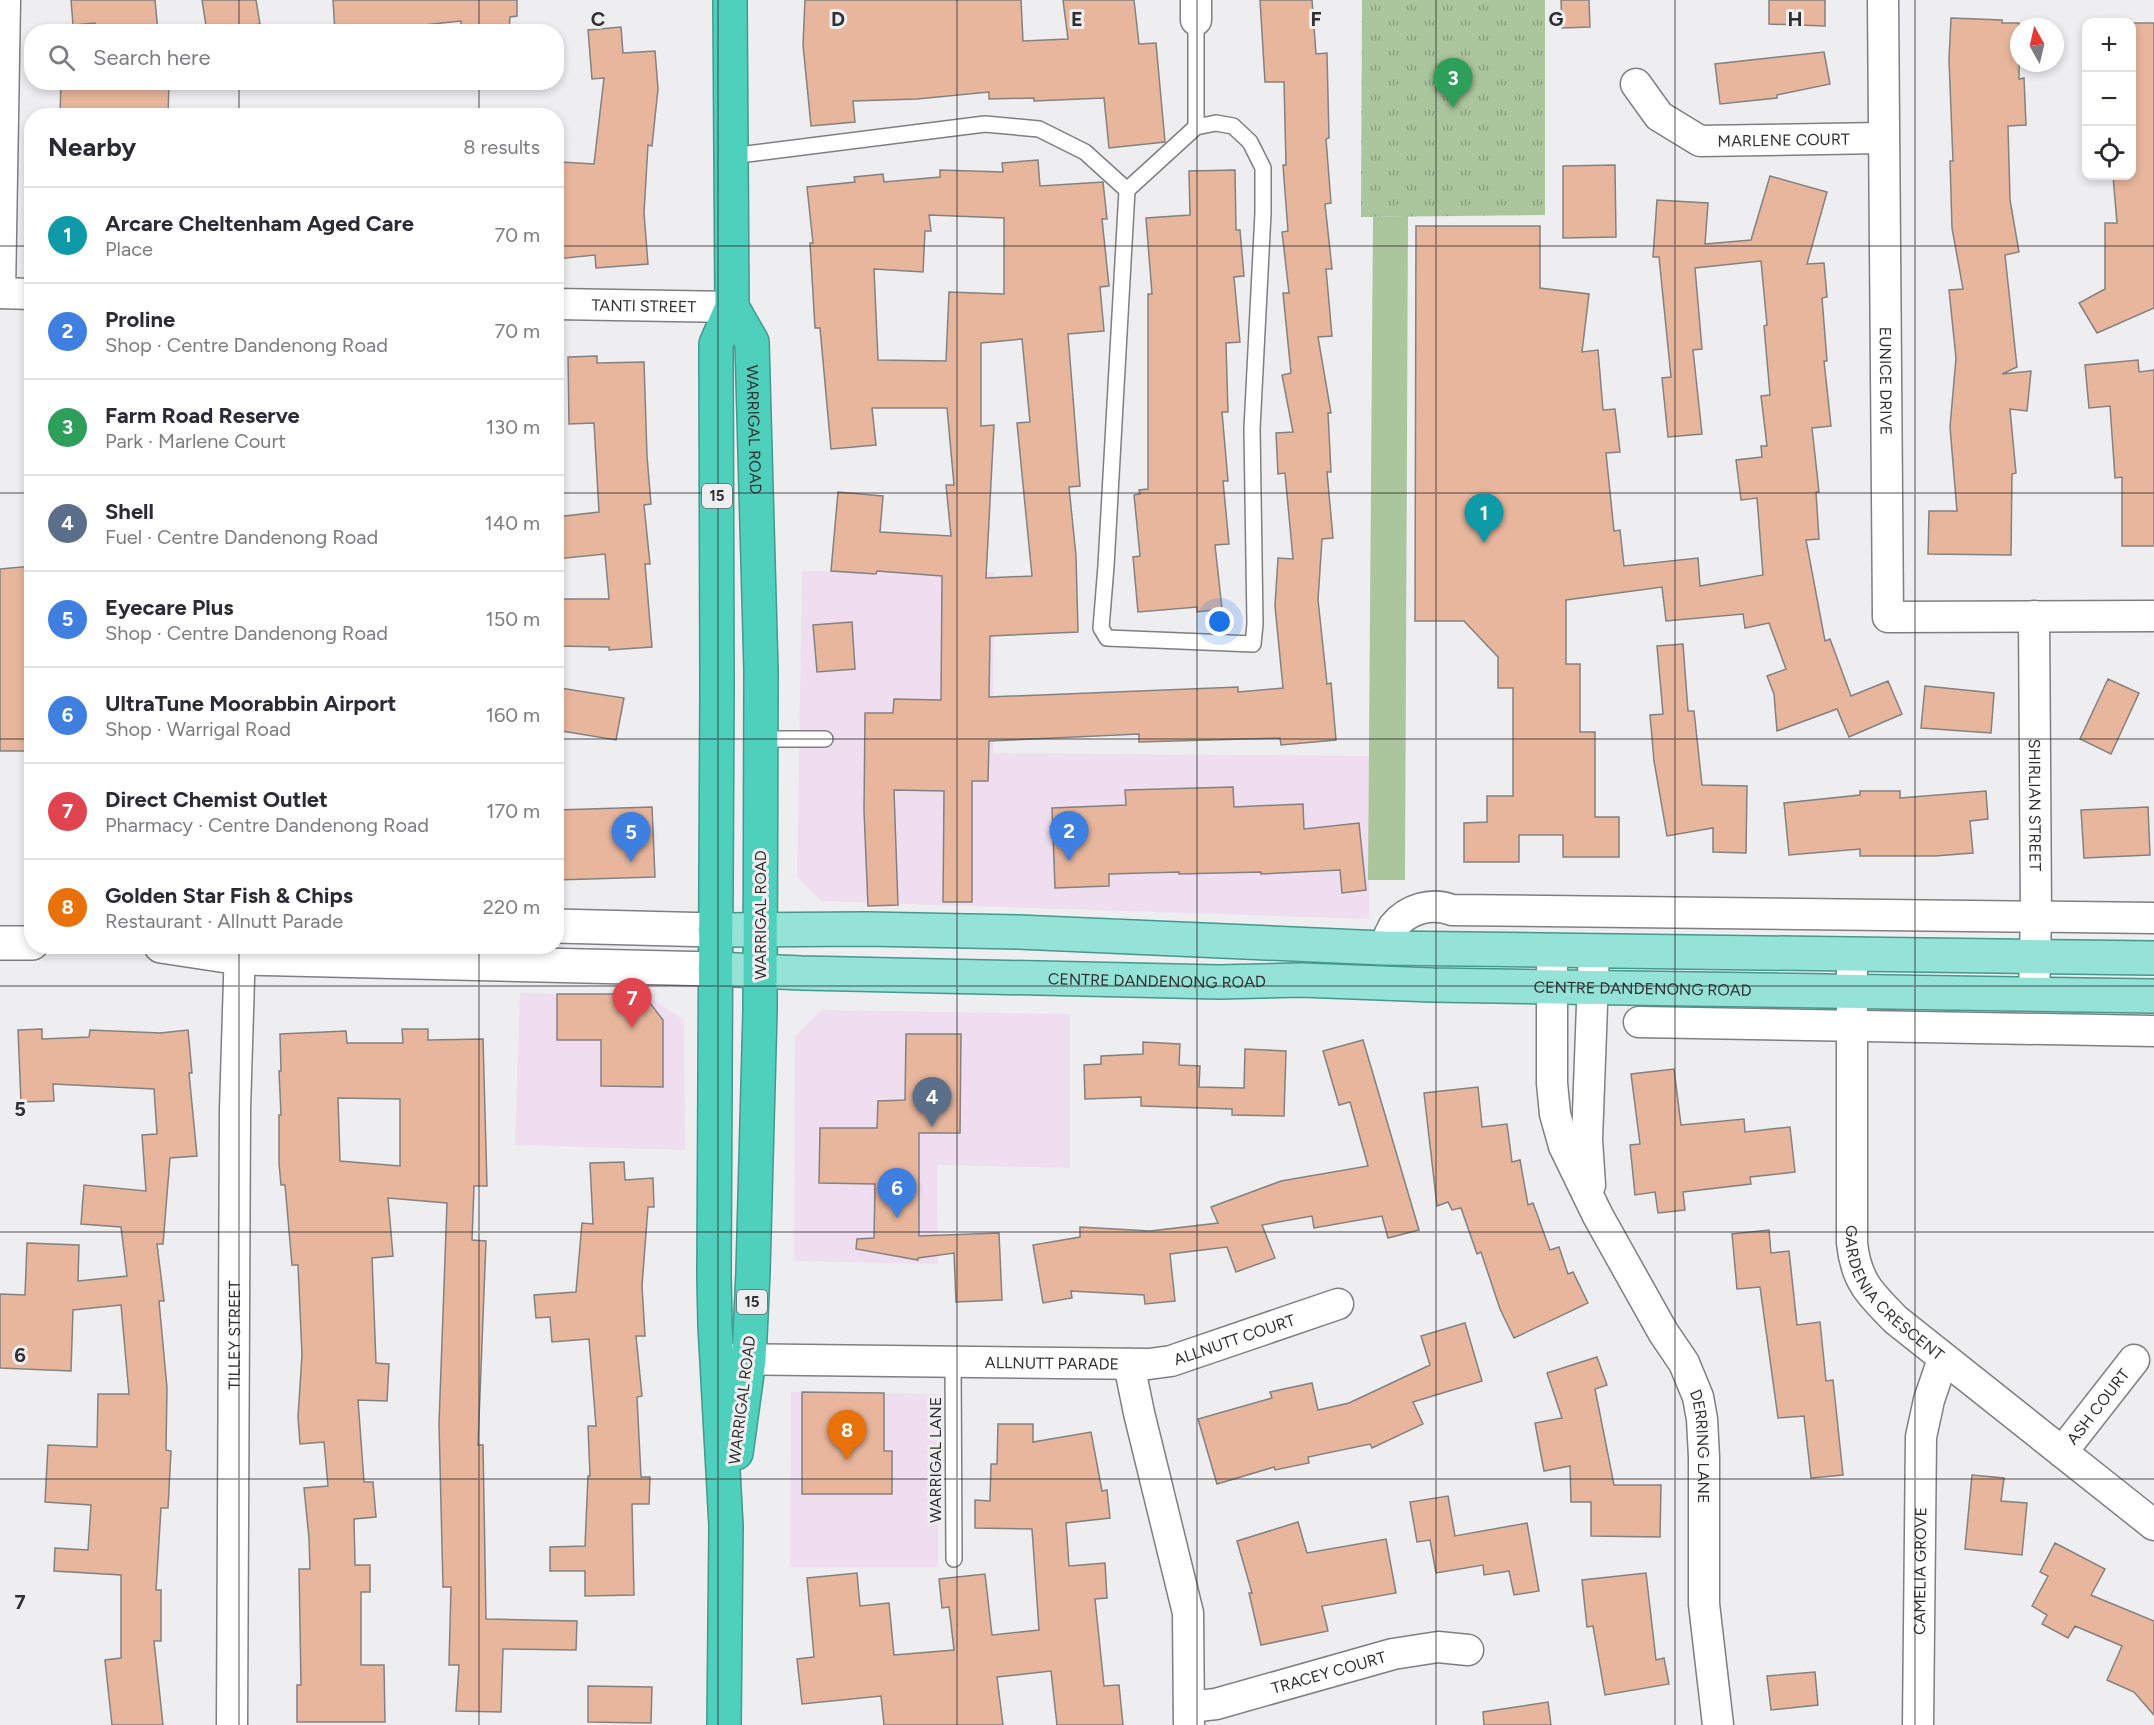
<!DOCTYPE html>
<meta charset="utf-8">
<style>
body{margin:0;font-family:Figtree,sans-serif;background:#f7f7f7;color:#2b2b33}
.controls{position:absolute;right:18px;top:18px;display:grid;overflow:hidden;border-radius:12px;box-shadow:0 3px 9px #0003}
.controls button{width:54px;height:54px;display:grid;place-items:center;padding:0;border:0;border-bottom:2px solid #e1e1e2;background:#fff;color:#2b2b33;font:30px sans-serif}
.compass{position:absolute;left:2010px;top:18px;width:54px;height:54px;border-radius:50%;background:#fff;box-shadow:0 3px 9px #0003;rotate:352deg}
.you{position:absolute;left:1220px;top:622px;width:21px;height:21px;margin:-15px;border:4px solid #fff;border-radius:50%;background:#1a73e8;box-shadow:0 0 0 9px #1a73e833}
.badge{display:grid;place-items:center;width:39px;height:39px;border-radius:50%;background:#7c3aed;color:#fff;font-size:20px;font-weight:700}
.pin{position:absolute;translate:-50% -50px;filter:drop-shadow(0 2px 3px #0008)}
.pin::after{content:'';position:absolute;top:32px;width:21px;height:18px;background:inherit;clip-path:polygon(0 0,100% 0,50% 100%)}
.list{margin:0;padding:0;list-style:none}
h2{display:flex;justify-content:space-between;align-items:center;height:78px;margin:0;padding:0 24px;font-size:26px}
h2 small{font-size:20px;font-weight:400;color:#7c7c81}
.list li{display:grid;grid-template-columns:39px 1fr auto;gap:18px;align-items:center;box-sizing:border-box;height:96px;padding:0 24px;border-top:2px solid #e1e1e2}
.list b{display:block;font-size:22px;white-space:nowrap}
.list p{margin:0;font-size:20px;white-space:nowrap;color:#7c7c81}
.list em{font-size:20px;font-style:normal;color:#7c7c81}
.icon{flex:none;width:33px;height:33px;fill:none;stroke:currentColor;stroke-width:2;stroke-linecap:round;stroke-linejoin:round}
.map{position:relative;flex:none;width:2154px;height:1725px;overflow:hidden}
.search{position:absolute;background:#fff;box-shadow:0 3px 9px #0003;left:24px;top:24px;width:540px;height:66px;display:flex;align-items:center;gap:15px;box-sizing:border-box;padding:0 21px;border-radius:24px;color:#7c7c81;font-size:22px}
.panel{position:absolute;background:#fff;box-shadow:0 3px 9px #0003;left:24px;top:108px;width:540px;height:846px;border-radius:24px}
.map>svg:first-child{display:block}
.commercial{fill:#efdef0}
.green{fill:#abc59d}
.park{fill:url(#park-tufts)}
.building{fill:#e7b69d;stroke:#848180;stroke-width:1.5;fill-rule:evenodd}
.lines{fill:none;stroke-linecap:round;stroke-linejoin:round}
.lane-casing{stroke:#7f7e81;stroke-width:18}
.street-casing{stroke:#7f7e81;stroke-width:33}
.secondary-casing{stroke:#7f7e81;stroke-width:36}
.primary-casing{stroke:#44988c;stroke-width:36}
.highway-casing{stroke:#44988c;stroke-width:36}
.lane{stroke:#fff;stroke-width:15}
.street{stroke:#fff;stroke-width:30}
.secondary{stroke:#fff;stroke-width:33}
.primary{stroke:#95e3d7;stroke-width:33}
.highway{stroke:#4fd0bd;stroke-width:33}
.grid{fill:none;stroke:#303031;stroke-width:1.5;stroke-opacity:0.55}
.labels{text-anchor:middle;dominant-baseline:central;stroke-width:6;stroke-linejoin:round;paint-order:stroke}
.shield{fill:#eeeef1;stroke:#69696b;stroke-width:1.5}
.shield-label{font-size:15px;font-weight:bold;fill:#303031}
.street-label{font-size:16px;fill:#303031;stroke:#eeeef1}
.grid-label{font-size:20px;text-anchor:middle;font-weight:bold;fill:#303031;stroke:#eeeef1;stroke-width:6;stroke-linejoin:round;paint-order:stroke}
</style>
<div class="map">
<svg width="2154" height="1725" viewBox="0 0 2154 1725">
<defs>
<pattern id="park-tufts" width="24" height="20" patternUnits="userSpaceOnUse" patternTransform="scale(1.5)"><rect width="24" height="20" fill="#abc59d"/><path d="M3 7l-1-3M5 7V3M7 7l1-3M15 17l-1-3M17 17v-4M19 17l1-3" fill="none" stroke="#8ca081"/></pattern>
</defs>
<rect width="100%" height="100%" fill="#eeeef1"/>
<!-- commercial -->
<path class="commercial" d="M802,571L994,572L993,753L1369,756V919L821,901L797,877Z
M520,993L647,996L684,1020L685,1150L515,1145Z
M821,1010L1070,1014V1168L937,1165L938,1264L794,1261L795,1036Z
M791,1392L940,1394L938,1567H790Z"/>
<!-- green -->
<path class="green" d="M1408,216L1405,880H1368L1373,217Z"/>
<!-- park -->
<path class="park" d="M1362,0H1545V215L1361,217Z"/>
<!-- building -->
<path class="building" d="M71,0H155L158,32H96L95,23L73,25Z
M202,0H256L260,24L207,32Z
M333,0H517V16L510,17L509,32H461V21L356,32H335Z
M805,0H1021L1023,41L1068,39L1063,0H1134L1139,44L1156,43L1165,142L1109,148L1104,98L1034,101V98L989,99V92L917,99L853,101L855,122L811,126L803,45Z
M1260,0H1312L1316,54L1327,53L1329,138L1326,139L1331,203L1325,204L1332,269H1326L1332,336L1318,337L1331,413H1328L1331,472H1327L1333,538L1322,539L1318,600L1327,684L1331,683L1336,740L1281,745L1280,738L1139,742V734L989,741L988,781H972V902H943L944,791L894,790L898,905L868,906L864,811L865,713H893L894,699L941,700L942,576L877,571L876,574L831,571L838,492L883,496L880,532L951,536L946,485H954L947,408H872L876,445L831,449L820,328H815L810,243H813L807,187L855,182L854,177L883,174L884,182L940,177V170L1003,172L1002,163L1038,160L1040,186L1103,182L1107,219H1102L1109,286L1100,287L1104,331L1068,334L1080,486L1069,487L1076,556L1078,632L990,636L989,697L1238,687V692L1283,688L1275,606L1278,558L1293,559L1285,473L1278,474L1276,433L1293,432L1282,375L1291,373L1283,293H1289L1282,232L1288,231L1283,165H1286L1284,82H1265ZM929,215L1004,218V294L949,292L946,361L878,360L874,269L923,272L925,231H931ZM1022,339L1030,422L1017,423L1032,576L986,578L994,425L981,426V343Z
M1561,0H1589L1590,27L1562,28Z
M1769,0H1825V26L1769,24Z
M1951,18L2002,20V23H2019V79L2024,78L2026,125L2008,126L2010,200L2019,252L2005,255L2017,367L2002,374L2031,371L2027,411L2010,409L2016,473L2012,474L2011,555L1928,554L1929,511H1957L1950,427L1956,358L1949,290L1963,289L1952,228L1950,161H1953L1949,60Z
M2132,23H2154V308L2097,333L2079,303L2105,289V223H2117L2113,176H2132Z
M621,27L623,53L655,51L658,89L652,146L648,145L644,213L648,264L596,268L595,255L556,259V218H559L562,162L594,164L604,78L592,79L588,30Z
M1824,52L1830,84L1777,95V98L1720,104L1715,64Z
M61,82H169L168,116H60Z
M1615,165L1616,237L1563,238V166Z
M1235,170L1236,230H1240L1244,276L1234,277L1240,342L1226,343L1228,412H1222L1228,481H1223L1229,544L1215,545L1222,609L1197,612V607L1138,612L1133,557L1140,556L1134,495L1140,494L1139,490L1148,489V294H1152L1146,218L1190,215L1189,171Z
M1770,176L1827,192L1807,264L1824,263L1827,297L1822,298L1827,361H1824L1831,426L1812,428L1819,492H1816L1819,539L1806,540L1825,641L1830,639L1851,696L1888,681L1902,714L1849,737L1837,709L1777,731L1774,694L1767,676L1786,669L1769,623L1745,628L1743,614L1666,621L1662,587L1566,600V664H1580V732H1595V817H1619V857H1563V835H1519V862H1464V823L1487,822V796H1513V688H1498V657L1464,621H1415L1416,226H1540V288L1589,294L1582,352L1598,350L1603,410L1615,409L1620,452L1606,453L1614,531L1620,530L1624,566L1698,558L1700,586L1763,575L1757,498L1741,500L1736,460L1762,457L1761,446H1767L1761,396L1770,395L1764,326L1767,325L1761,261L1695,268L1702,349L1693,350L1702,434L1668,437L1662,378L1671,377L1659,257H1653L1657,200L1708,203L1705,244L1751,240Z
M597,356V363L644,362L647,456L651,504L644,505L650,564H645L652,647L609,650V647L556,646V599H609L605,554L556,559V517L599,512L594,423L569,424L568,357Z
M2138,360L2139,372L2154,370V546H2122V477L2115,478L2110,406L2089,408L2085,365Z
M32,566V751H0V569Z
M852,622L855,669L817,672L813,625Z
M1683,644L1688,711H1694L1702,785L1747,786L1746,853L1713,852V828L1667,836L1654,761L1650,715L1663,714L1657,646Z
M2108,679L2139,693L2111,754L2080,739Z
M1925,686L1994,693L1991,733L1921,728Z
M560,688L624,698L616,740L556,730V712Z
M1233,787L1234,807L1303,804L1304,829L1359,823L1366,890L1342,893L1340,870L1261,874V872L1179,874V872L1109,874V886L1055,888L1052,808L1126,805L1125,790Z
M1860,791H1900V798L1986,791L1988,819L1970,821L1973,853L1935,856H1860V849L1789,855L1784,803L1860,795Z
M652,807L655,877L556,880V810Z
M2148,807L2150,855L2084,858L2081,810Z
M557,994H643L663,1020V1087L601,1086V1040H557Z
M42,1029V1039L89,1037L90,1030L160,1033L188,1030L192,1073H189L197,1156L170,1158L163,1244H157L164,1301H159L167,1388L166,1450L171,1451L168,1508H161L156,1590H161V1641H154L163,1725H112L105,1660L121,1658V1575L54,1571L55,1548L88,1550L91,1505L45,1502L48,1445L97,1447L98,1394H129L121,1305L73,1310L71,1371L0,1368V1294L25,1295L27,1243L79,1245L78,1281L127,1276L121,1227L81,1224L84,1185L146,1191L142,1135L157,1134L154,1089L53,1084L54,1101L21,1102L18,1030Z
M402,1029H428V1040L483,1039L487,1186H474L472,1240L486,1241L478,1445H483L486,1619L577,1621L576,1650L503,1649L501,1712L456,1711L459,1665H449L451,1587H443L439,1424L447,1203L388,1198L393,1256L372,1258L376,1363L389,1364L387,1401L358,1400L364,1482H373L376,1517L354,1519L355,1565H370V1592H361V1665H384L385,1722H297V1685H301L299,1569H310L309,1538L304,1488L328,1486L324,1442L300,1444L298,1417L302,1355L298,1265H292L285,1185H281L279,1163V1115H281L279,1071H281L280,1034L346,1031L347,1043H403ZM338,1098L400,1099V1166L340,1161Z
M906,1034H961L960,1133H919V1236L999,1233L1002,1300L956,1302L954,1253L918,1258V1260L856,1249L857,1239L874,1238L875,1184L819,1183L820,1128H877L878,1101L905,1100Z
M1363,1040L1419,1230L1388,1238L1382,1216L1314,1228L1312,1216L1262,1225L1275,1258L1236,1272L1227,1247L1170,1254L1175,1301L1145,1304L1144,1295L1071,1291L1072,1298L1043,1303L1033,1245L1080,1237V1227L1150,1231L1218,1223L1211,1207L1281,1181L1368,1166L1350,1102L1339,1105L1323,1051Z
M1143,1042L1180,1044L1179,1065L1200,1066L1199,1087L1244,1088L1245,1049L1286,1051L1284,1116L1232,1115V1109L1141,1106V1097L1085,1099L1084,1065L1101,1064V1056L1143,1054Z
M1674,1069L1681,1125L1744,1119L1745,1132L1790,1127L1795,1172L1750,1177L1751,1184L1683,1192L1685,1210L1658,1213L1655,1192L1635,1195L1630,1145L1640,1144L1631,1074Z
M1478,1087L1482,1127L1507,1124L1512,1162L1520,1160L1528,1205L1533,1203L1550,1250L1559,1247L1568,1274L1573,1272L1588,1303L1514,1338L1500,1309L1481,1252L1477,1254L1461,1208L1452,1210L1448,1202L1437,1206L1424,1093Z
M624,1162L625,1180L653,1178L654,1207H648L642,1286L645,1336H636L642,1396L637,1397L641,1477H650L649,1504H632L634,1595L585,1596V1571H550V1547L585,1546L588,1476H590L588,1426H596L589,1339L552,1342L550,1317L536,1318L534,1295L576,1292L582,1223L593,1224L590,1163Z
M1769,1230L1771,1253L1789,1251L1797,1325L1820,1322L1826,1381L1833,1380L1843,1475L1811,1478L1804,1416L1778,1418L1760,1287L1737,1289L1732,1234Z
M1465,1323L1482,1381L1413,1402L1423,1424L1372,1448L1370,1444L1308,1457L1309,1463L1275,1470L1274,1467L1217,1484L1198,1419L1272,1398L1270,1392L1312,1383L1318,1410L1349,1403L1430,1365L1421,1336Z
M1597,1357L1607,1385L1595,1389L1614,1485H1661L1660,1537L1591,1536V1502H1571L1570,1466L1544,1471L1535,1423L1562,1418L1547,1373Z
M802,1392L884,1393V1451H892V1494H802Z
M998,1424H1033V1442L1091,1432L1102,1491L1107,1490L1110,1518L1066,1523L1069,1566L1105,1563L1107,1598L1095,1599L1104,1686L1119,1685L1123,1725H1057L1051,1671L997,1677L1003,1725H884L881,1696L802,1704L797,1659L814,1657L807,1578L857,1573L860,1606L889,1603L894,1655L954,1650L949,1607L942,1608L939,1579L985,1574L992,1635L1039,1630L1032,1529L975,1528V1500L990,1501L991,1464H997Z
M1972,1475L2004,1478L2001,1501L2027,1503L2022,1555L1965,1549Z
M1448,1496L1455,1536L1527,1523L1539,1591L1514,1595L1509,1571L1484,1575L1483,1565L1436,1573L1430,1540L1417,1542L1410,1502Z
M1298,1522L1307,1553L1386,1539L1396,1593L1322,1606L1328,1631L1261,1645L1249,1593H1252L1237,1541Z
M2055,1543L2105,1569L2091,1595L2154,1621V1715L2134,1692L2107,1680L2122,1646L2075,1626L2068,1638L2042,1624L2047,1615L2032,1606L2048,1576L2040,1572Z
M1646,1573L1656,1660L1664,1658L1669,1684L1605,1695L1593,1626L1587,1627L1582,1580Z
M1815,1672L1818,1705L1771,1710L1767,1676Z
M588,1686L652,1687L651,1723L588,1722Z
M1548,1702L1551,1725H1484L1483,1712Z"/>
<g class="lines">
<!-- lane casing -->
<g class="lane-casing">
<path id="lane" d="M1196,127L1216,123L1233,126L1250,142L1263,168V213L1252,429L1255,624L1253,644L1107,638L1101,628L1106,566L1127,190L1196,127V20
M731,156L985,124L1039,129L1085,152L1127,190
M761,739H825
M953,1361L954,1559"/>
</g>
<!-- street casing -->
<g class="street-casing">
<g id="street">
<path id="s1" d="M1883,0L1888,617L2154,616"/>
<path d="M1196,20V0"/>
<path id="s2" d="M1636,84L1659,116L1700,141L1883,138"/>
<path d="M0,293L5,0"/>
<path d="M0,293L32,294"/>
<path id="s3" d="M556,304L732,307"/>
<path id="s4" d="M2034,616L2036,916L2034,994"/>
<path d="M1383,948C1387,941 1390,933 1394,926C1408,909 1431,902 1452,910L2154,918"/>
<path id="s5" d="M1552,950V1083L1555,1114L1564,1146L1598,1216L1663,1332L1684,1363L1698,1397L1702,1419L1704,1457V1604L1718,1725"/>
<path id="s6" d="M1852,955V1243C1856,1281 1870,1294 1896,1320L2154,1525"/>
<path d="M1639,1022L2154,1031"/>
<path d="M1590,1185L1587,1140L1594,951"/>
<path id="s7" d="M725,1359L1149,1364L1171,1361L1338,1304"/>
<path d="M1129,1364L1139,1413L1188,1613L1189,1725"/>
<path id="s8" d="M2062,1452L2134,1360"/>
<path id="s9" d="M1189,1707L1216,1704L1393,1654L1438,1647L1468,1650"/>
<path id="s10" d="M232,1725L235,1110L240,946"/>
<path id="s11" d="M1918,1725L1921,1437L1929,1400L1943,1359"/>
</g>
</g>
<!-- secondary casing -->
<g class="secondary-casing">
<path id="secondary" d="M556,926L715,930
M0,943H32
M161,946L240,958L715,969"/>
</g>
<!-- primary casing -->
<g class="primary-casing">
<g id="primary">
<path d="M715,930L867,929L1018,932L1383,948L2154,958"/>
<path id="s12" d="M715,969L802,973L1219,982L1301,980L1433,985L2154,996"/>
</g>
</g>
<!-- highway casing -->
<g class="highway-casing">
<g id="highway">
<path id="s13" d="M732,307L752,342L761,671L760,1011L753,1272L749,1359L736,1453"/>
<path d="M724,1725L726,1526L715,1325L714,1277L717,687L716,344L732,307L730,0"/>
</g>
</g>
<!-- lane -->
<use href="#lane" class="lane"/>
<!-- street -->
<use href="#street" class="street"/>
<!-- secondary -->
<use href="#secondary" class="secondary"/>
<!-- primary -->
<use href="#primary" class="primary"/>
<!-- highway -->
<use href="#highway" class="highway"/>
</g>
<!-- grid -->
<path class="grid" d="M239,0V32M479,0V32M718,0V1725M957,0V1725M1197,0V1725M1436,0V1725M1675,0V1725M1915,0V1725M239,82V116M479,82V116M0,246H32M556,246H2154M0,493H32M556,493H2154M0,739H32M556,739H2154M239,946V1725M479,946V1725M0,986H2154M0,1232H2154M0,1479H2154"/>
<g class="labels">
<!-- shield labels -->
<g class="shield">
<rect x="702" y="484" width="30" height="24" rx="4.5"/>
<rect x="737" y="1290" width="30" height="24" rx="4.5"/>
</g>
<g class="shield-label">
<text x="717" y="496">15</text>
<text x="752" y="1302">15</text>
</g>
<!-- street labels -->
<g class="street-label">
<text stroke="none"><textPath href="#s2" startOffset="171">MARLENE COURT</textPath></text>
<text stroke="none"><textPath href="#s3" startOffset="88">TANTI STREET</textPath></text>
<text stroke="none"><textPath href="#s1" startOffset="381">EUNICE DRIVE</textPath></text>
<text stroke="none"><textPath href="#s13" startOffset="128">WARRIGAL ROAD</textPath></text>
<text stroke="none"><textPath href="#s4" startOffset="189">SHIRLIAN STREET</textPath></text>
<text transform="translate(760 915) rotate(-90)">WARRIGAL ROAD</text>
<text stroke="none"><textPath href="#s12" startOffset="442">CENTRE DANDENONG ROAD</textPath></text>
<text stroke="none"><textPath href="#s12" startOffset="928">CENTRE DANDENONG ROAD</textPath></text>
<text stroke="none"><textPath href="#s6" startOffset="354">GARDENIA CRESCENT</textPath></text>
<text stroke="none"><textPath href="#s10" startOffset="390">TILLEY STREET</textPath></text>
<text stroke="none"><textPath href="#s7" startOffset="513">ALLNUTT COURT</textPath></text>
<text stroke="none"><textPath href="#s7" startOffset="327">ALLNUTT PARADE</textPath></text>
<text transform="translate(742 1400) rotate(-83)">WARRIGAL ROAD</text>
<text stroke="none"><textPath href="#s8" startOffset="58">ASH COURT</textPath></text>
<text stroke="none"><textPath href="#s5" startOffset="532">DERRING LANE</textPath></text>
<text transform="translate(935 1460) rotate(-90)">WARRIGAL LANE</text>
<text stroke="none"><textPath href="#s11" startOffset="154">CAMELIA GROVE</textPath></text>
<text stroke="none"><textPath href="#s9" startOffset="144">TRACEY COURT</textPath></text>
</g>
</g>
<g class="grid-label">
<text x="598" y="26">C</text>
<text x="838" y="26">D</text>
<text x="1077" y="26">E</text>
<text x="1316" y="26">F</text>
<text x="1556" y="26">G</text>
<text x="1795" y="26">H</text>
<text x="20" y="1116">5</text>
<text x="20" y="1362">6</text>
<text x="20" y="1609">7</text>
</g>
</svg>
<div class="controls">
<button>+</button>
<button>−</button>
<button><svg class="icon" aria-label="locate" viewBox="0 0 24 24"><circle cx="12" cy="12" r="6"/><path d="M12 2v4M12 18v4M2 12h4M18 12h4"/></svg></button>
</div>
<svg class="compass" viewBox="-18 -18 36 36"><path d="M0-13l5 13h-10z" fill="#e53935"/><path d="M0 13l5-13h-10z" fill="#7c7c81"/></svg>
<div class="you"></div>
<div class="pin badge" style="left:1484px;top:543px;background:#0f9aa8">1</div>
<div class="pin badge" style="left:1069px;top:861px;background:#3f7fe0">2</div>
<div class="pin badge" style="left:1453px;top:108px;background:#2e9e5b">3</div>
<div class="pin badge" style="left:932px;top:1127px;background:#5c6f8a">4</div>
<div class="pin badge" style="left:631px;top:862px;background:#3f7fe0">5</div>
<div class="pin badge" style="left:897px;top:1218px;background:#3f7fe0">6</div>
<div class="pin badge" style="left:632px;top:1028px;background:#e0444e">7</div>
<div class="pin badge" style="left:847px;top:1460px;background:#e8710a">8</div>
<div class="search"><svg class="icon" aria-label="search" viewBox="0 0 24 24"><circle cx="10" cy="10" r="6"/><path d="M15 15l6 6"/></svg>Search here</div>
<section class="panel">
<h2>Nearby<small>8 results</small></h2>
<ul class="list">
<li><span class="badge" style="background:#0f9aa8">1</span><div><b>Arcare Cheltenham Aged Care</b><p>Place</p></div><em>70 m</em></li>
<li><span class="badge" style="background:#3f7fe0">2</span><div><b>Proline</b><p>Shop · Centre Dandenong Road</p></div><em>70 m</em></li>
<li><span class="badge" style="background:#2e9e5b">3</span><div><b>Farm Road Reserve</b><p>Park · Marlene Court</p></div><em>130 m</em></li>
<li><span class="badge" style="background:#5c6f8a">4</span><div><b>Shell</b><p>Fuel · Centre Dandenong Road</p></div><em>140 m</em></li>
<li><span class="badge" style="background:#3f7fe0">5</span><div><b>Eyecare Plus</b><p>Shop · Centre Dandenong Road</p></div><em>150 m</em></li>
<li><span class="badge" style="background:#3f7fe0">6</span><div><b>UltraTune Moorabbin Airport</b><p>Shop · Warrigal Road</p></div><em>160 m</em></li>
<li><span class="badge" style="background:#e0444e">7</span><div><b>Direct Chemist Outlet</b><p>Pharmacy · Centre Dandenong Road</p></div><em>170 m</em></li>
<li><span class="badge" style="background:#e8710a">8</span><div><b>Golden Star Fish &amp; Chips</b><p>Restaurant · Allnutt Parade</p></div><em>220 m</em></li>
</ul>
</section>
</div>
